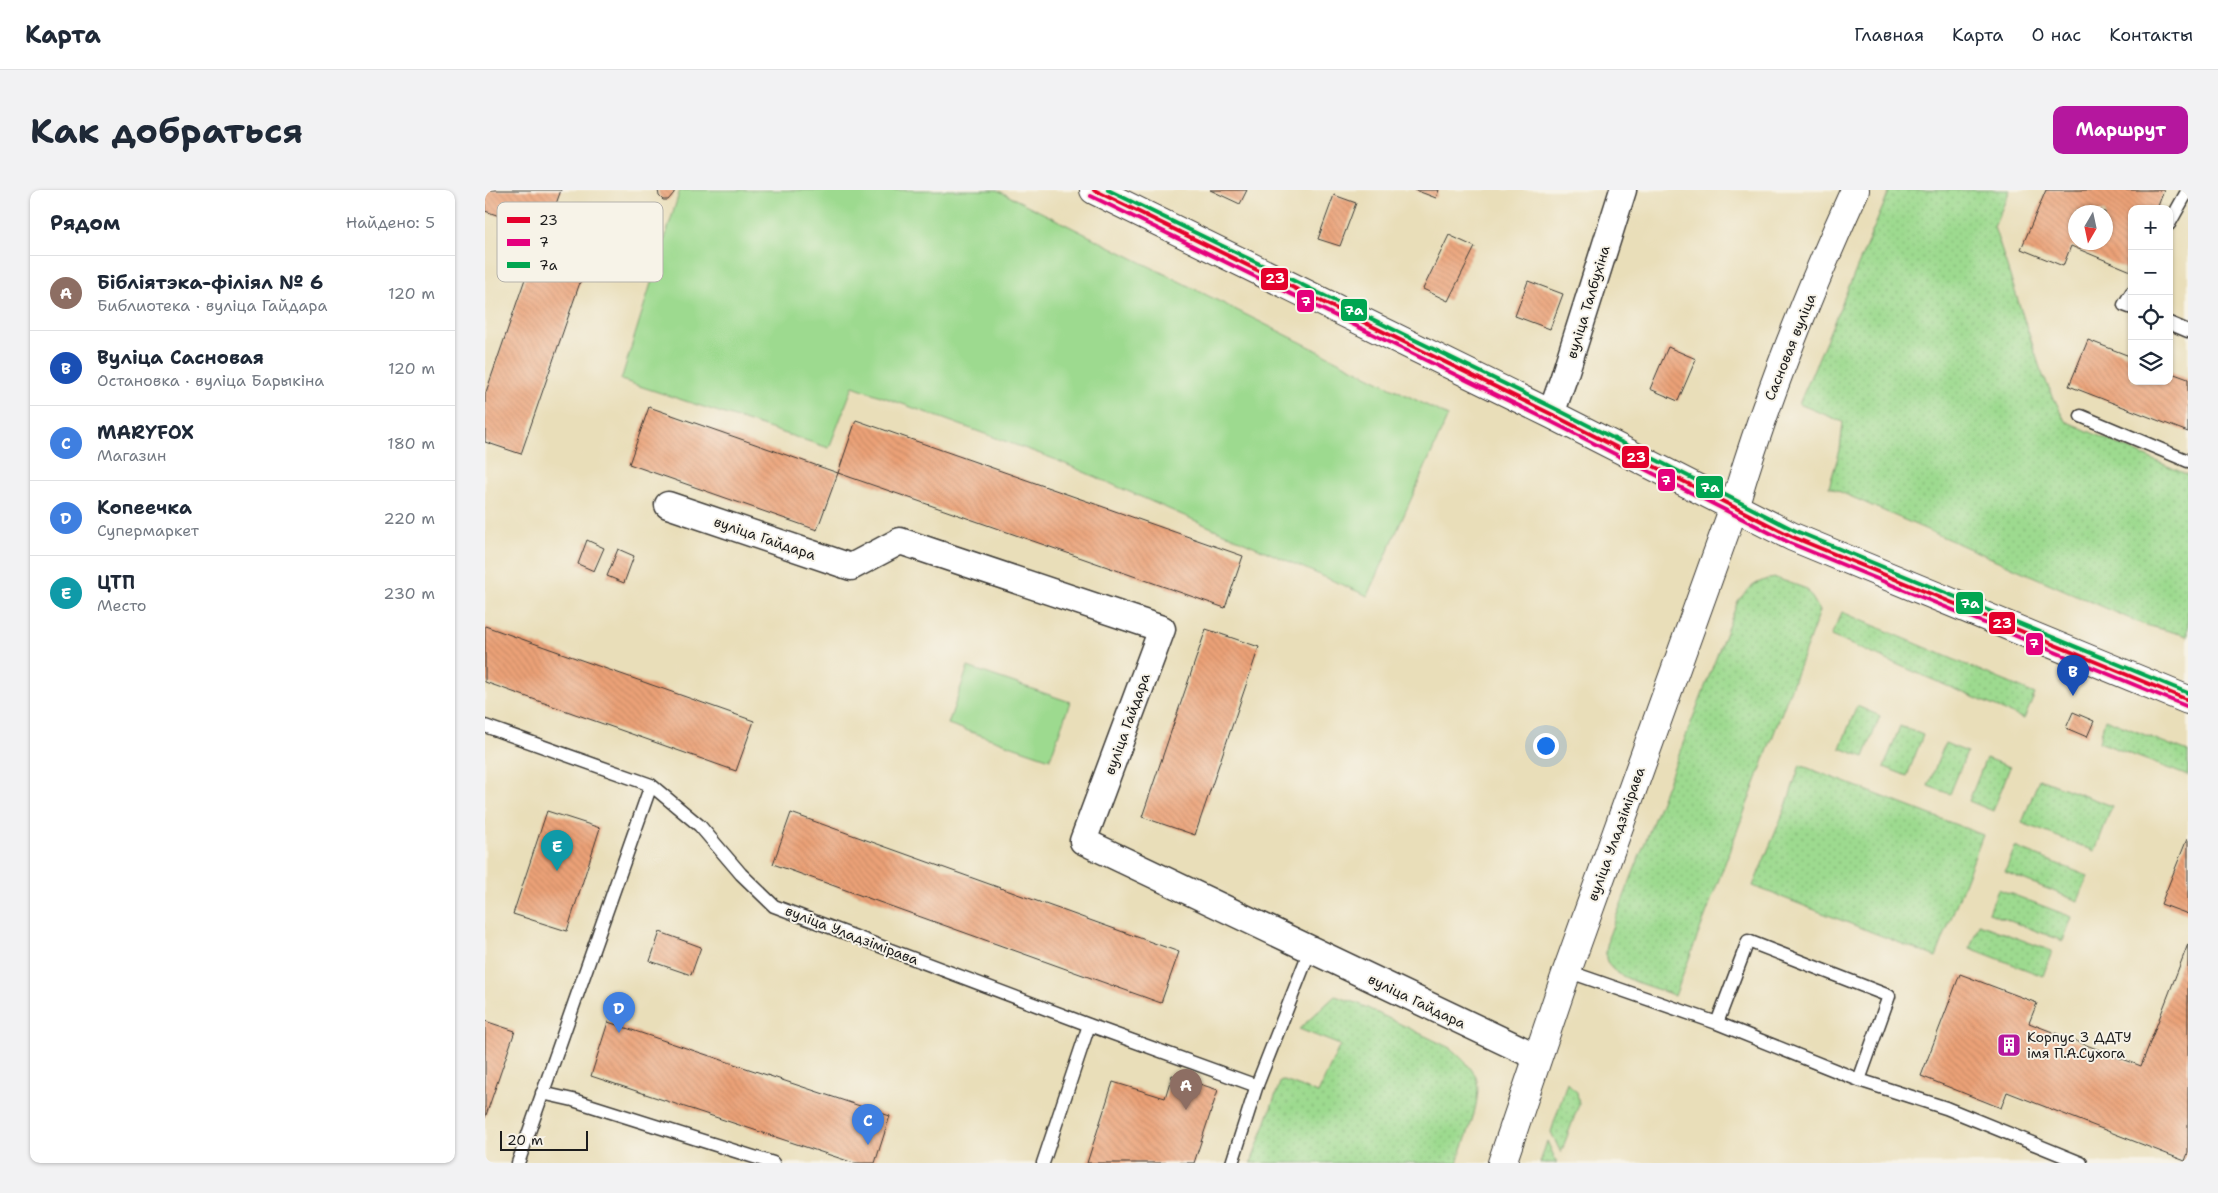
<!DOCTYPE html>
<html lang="ru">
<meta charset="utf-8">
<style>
body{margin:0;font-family:"Shantell Sans",sans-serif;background:#f2f2f3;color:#1f2937}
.controls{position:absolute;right:15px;top:15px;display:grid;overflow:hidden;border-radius:10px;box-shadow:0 1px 4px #0004}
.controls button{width:45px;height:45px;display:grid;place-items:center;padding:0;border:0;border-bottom:1px solid #e0e1e3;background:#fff;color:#1f2937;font:25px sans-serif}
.compass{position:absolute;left:1583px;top:15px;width:45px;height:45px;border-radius:50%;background:#fff;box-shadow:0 1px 4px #0004;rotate:189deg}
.scale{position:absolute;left:15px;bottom:12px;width:88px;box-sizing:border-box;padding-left:5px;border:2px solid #1c1c1c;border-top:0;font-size:14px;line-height:18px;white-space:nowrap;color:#1c1c1c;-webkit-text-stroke:4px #f7f3e8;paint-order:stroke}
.you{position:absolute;left:1060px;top:555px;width:18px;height:18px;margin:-12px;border:4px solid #fff;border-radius:50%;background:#1a73e8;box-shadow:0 0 0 8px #1a73e833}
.badge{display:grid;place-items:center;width:32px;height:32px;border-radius:50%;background:#b5179e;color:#fff;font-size:16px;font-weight:700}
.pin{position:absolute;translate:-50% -41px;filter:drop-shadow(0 1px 2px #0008)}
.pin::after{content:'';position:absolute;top:26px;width:18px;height:15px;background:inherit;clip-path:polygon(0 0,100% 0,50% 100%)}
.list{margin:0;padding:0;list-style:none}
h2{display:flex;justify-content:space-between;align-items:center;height:65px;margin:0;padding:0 20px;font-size:21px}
h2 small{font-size:16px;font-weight:400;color:#747a83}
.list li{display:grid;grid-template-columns:32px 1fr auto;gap:15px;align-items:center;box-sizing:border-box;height:75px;padding:0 20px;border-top:1px solid #e0e1e3}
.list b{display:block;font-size:19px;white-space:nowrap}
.list p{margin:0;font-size:16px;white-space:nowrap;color:#747a83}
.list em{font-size:16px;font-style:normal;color:#747a83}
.icon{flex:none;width:28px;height:28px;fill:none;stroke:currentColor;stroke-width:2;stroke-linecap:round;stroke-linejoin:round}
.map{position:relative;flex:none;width:1703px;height:973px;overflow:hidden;border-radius:10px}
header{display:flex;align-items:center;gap:30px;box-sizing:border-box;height:70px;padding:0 25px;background:#fff;border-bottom:1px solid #e0e1e3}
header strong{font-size:24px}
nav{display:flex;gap:28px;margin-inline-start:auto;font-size:18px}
.intro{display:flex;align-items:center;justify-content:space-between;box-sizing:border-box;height:120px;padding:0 30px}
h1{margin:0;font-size:35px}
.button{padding:12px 22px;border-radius:10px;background:#b5179e;color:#fff;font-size:18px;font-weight:700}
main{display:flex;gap:30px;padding:0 30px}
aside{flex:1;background:#fff;border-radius:10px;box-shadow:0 1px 4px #0004}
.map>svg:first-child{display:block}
.grass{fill:url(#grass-dots);stroke:#5c7b56}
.green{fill:#9dda8f;stroke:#5c7b56}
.building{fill:url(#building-back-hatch);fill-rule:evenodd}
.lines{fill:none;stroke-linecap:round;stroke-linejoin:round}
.service-casing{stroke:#3b3934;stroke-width:15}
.minor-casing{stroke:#3b3934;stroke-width:29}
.secondary-casing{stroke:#3b3934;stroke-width:30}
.primary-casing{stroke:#3b3934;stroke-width:30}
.service{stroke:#fff;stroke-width:12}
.minor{stroke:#fff;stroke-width:26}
.secondary{stroke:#fff;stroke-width:28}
.primary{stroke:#fff;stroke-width:28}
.bus-1-casing{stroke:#f7f3e8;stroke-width:8}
.bus-2-casing{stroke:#f7f3e8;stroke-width:8}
.bus-3-casing{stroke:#f7f3e8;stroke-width:8}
.bus-1{stroke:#e4002b;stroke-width:4}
.bus-2{stroke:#e5007d;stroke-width:4}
.bus-3{stroke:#00a651;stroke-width:4}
.labels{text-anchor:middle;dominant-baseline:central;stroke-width:4;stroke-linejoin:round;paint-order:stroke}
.street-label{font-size:14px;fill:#1c1c1c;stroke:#f7f3e8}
.poi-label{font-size:14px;fill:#1c1c1c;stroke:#f7f3e8;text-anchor:start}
.key{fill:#f7f3e8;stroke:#b5b2ab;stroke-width:1}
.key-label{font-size:14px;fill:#1c1c1c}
.line-badge{stroke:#f7f3e8;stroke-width:2}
.badge-label{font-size:14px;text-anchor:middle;font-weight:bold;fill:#fff}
</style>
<header>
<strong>Карта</strong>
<nav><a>Главная</a><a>Карта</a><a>О нас</a><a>Контакты</a></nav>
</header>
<div class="intro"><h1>Как добраться</h1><a class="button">Маршрут</a></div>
<main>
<aside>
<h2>Рядом<small>Найдено: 5</small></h2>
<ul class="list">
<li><span class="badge" style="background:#8d6e63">A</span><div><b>Бібліятэка-філіял № 6</b><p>Библиотека · вуліца Гайдара</p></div><em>120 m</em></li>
<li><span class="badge" style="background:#1a4fb4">B</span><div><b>Вуліца Сасновая</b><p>Остановка · вуліца Барыкіна</p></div><em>120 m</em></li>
<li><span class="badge" style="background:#3f7fe0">C</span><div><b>MARYFOX</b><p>Магазин</p></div><em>180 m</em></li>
<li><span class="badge" style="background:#3f7fe0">D</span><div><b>Копеечка</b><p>Супермаркет</p></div><em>220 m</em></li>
<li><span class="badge" style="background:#0f9aa8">E</span><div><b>ЦТП</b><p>Место</p></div><em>230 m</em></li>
</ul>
</aside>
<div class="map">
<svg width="1703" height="973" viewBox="0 0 1703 973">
<defs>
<pattern id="grass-dots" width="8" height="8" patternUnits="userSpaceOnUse" patternTransform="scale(1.25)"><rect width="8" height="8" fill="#9dda8f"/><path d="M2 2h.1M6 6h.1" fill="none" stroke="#87ba7b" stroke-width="1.8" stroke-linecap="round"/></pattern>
<pattern id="building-back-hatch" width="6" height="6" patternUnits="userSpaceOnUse" patternTransform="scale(1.25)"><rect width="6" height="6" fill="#eba177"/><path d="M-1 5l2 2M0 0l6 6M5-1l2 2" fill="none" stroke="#c98a66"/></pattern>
</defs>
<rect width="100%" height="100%" fill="#f7f3e8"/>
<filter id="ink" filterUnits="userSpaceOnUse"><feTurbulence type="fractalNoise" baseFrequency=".02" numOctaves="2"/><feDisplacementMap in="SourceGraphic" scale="10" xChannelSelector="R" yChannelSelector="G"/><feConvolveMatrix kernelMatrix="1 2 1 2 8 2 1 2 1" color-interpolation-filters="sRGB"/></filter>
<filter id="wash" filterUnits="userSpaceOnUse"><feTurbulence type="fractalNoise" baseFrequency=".0096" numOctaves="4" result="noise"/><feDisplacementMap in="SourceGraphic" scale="20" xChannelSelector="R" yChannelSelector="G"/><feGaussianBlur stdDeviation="1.12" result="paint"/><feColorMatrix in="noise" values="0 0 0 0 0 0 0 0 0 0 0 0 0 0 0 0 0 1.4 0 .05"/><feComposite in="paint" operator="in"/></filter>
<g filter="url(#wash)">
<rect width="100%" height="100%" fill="#e9deb9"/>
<!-- grass -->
<path class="grass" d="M1405,0H1525L1509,37L1556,181L1580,231L1703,285V446L1657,434L1344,297L1355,260L1358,232L1314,214Z
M1291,388L1322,399L1335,421L1190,806C1172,797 1124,789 1121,768C1120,762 1123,754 1123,748L1253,411C1264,397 1272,390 1291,388Z
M1357,422L1550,504L1539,529L1346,446Z
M1372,516L1395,526L1379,567L1355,558Z
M1620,529L1703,562V586L1614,552Z
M1415,536L1438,545L1422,586L1399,577Z
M1460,553L1482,562L1465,604L1443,596Z
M1501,568L1525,577L1508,621L1484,611Z
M1315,575L1498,645L1451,767L1268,696L1300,619Z
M1554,589L1627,616L1610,661L1537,633Z
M1530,657L1603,686L1593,711L1520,682Z
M1513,699L1587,727L1578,751L1504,723Z
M1494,734L1567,761L1558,786L1485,758Z
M850,806L872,813L965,858C974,866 986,876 991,887C999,908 979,952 972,973H766L796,890L833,903L855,855L814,839Z
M1082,892L1092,902L1094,914L1076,963L1066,942Z
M1062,951L1072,973H1055Z"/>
<!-- green -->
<path class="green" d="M195,0H512L963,226L883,406L569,269L368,196L344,258L136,190Z
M483,477L585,512L565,569L463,534Z"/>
<g id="blocks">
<!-- building -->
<path class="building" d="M0,0H76L61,42L0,21Z
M173,0H189V3L183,10H178L174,6Z
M725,0H762L755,14Z
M930,0H954L951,8Z
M1561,0H1679L1672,19H1647L1646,81L1586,56L1578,76L1536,59ZM1590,22H1620V52H1590Z
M849,5L871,13L855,56L833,49Z
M964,45L990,57L963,111L938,99Z
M51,57L101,75L36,264L0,252V205Z
M1043,91L1078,104L1065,139L1030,126Z
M1603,150L1647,167V191H1684V182L1703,189V242L1584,196Z
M1183,157L1211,169L1193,211L1165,199Z
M164,217L353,283L332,340L144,274Z
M371,230L758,366L740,418L353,283Z
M102,350L119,358L109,381L93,374Z
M133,359L149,366L139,393L122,386Z
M0,436L269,531L251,581L0,492Z
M721,439L774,457L710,645L657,627Z
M1588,522L1609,531L1602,547L1581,538Z
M62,621L115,638L82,741L28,724Z
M306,623L694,762L676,813L288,674Z
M1702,649L1703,650V724L1676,714Z
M175,742L216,757L206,785L165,771Z
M1703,754V963L1700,971L1522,902L1516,918L1436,886L1475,784L1552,813L1544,833L1656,876Z
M0,831L30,841L0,928Z
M123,832L405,926L390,973H369L106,886Z
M687,885L733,900L709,973H602L628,892L680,908Z"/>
</g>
</g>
<g filter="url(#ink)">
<use href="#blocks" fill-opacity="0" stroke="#3b3934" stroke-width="1"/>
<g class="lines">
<!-- service casing -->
<g class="service-casing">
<path id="service" d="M1684,34L1703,0
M1647,102L1639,115L1647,118
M1684,133L1703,141
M1596,226L1703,271
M0,536L166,595L215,636L256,684L289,716L604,835L772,896
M1082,781L1232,833L1374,890L1404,806L1263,751L1232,833
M1374,890L1461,918L1596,973
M57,903L88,910L288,973
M33,973L166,595
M558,973L604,835
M747,973L772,895L825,760"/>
</g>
<!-- minor casing -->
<g class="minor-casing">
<path id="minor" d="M1066,224L1079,187L1138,0
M183,315L366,377L415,351L677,439L598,651L1052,867"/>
</g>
<!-- secondary casing -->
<g class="secondary-casing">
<path id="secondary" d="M1017,973L1082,781L1249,317C1281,208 1323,103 1370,0"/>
</g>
<!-- primary casing -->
<g class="primary-casing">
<path id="primary" d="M609,0L1066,224L1308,347L1703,510"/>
</g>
<!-- service -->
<use href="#service" class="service"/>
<!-- minor -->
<use href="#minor" class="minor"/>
<!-- secondary -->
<use href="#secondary" class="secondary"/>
<!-- primary -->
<use href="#primary" class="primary"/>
<!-- bus-1 casing -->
<g class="bus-1-casing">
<path id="bus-1" d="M609,0L1066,224L1308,347L1703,510"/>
</g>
<!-- bus-2 casing -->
<g class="bus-2-casing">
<path id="bus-2" d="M606,6L1063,230L1305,353L1701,516"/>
</g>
<!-- bus-3 casing -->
<g class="bus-3-casing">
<path id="bus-3" d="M623,0L1069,218L1311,341L1703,503"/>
</g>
<!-- bus-1 -->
<use href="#bus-1" class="bus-1"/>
<!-- bus-2 -->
<use href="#bus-2" class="bus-2"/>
<!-- bus-3 -->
<use href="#bus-3" class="bus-3"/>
</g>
</g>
<!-- icons -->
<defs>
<g id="building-square" transform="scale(1.25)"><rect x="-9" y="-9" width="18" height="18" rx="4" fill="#b5179e" stroke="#f7f3e8"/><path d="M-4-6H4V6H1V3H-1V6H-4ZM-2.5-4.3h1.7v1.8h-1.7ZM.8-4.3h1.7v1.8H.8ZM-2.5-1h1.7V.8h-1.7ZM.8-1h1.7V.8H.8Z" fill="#fff"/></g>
</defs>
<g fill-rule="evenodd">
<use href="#building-square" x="1524" y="855"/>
</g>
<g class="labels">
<!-- street labels -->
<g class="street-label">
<text transform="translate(1103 112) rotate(-73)">вуліца Талбухіна</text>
<text transform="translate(1305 157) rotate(-68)">Сасновая вуліца</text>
<text transform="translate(280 348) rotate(19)">вуліца Гайдара</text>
<text transform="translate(642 534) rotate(-70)">вуліца Гайдара</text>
<text transform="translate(1131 644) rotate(-70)">вуліца Уладзімірава</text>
<text transform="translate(367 745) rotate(21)">вуліца Уладзімірава</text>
<text transform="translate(932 811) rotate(26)">вуліца Гайдара</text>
</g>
<!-- poi labels -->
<g class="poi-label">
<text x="1542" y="847">Корпус 3 ДДТУ<tspan x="1542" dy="16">імя П.А.Сухога</tspan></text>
</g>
</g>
<!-- legend -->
<rect x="12" y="12" width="166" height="80" rx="8" class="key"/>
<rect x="22" y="27" width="23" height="6" fill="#e4002b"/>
<rect x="22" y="49" width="23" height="7" fill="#e5007d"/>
<rect x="22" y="72" width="23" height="6" fill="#00a651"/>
<g class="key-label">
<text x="54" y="35">23</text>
<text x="54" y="57">7</text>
<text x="54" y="80">7а</text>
</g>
<g class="line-badge">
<rect x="775" y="77" width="29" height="24" rx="5" fill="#e4002b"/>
<rect x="811" y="99" width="19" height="24" rx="5" fill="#e5007d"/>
<rect x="855" y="108" width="28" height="24" rx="5" fill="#00a651"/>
<rect x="1136" y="255" width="29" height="24" rx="5" fill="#e4002b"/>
<rect x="1172" y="278" width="19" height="24" rx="5" fill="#e5007d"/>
<rect x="1210" y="285" width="29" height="24" rx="5" fill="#00a651"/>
<rect x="1470" y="401" width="29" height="24" rx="5" fill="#00a651"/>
<rect x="1503" y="421" width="28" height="24" rx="5" fill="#e4002b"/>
<rect x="1540" y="442" width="19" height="24" rx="5" fill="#e5007d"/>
</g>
<g class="badge-label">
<text x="790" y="93">23</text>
<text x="821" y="116">7</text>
<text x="869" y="125">7а</text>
<text x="1151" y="272">23</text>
<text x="1181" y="295">7</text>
<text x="1225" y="302">7а</text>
<text x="1485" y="418">7а</text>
<text x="1517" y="438">23</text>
<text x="1549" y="458">7</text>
</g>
</svg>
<div class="controls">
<button>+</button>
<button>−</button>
<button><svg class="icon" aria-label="locate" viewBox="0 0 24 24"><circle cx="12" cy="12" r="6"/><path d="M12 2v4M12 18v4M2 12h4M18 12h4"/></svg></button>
<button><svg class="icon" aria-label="layers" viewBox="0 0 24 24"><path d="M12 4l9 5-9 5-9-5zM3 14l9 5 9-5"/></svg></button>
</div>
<svg class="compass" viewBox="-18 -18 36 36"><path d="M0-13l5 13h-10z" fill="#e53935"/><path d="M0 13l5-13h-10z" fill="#747a83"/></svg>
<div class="scale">20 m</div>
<div class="you"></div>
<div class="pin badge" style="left:701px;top:920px;background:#8d6e63">A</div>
<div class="pin badge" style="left:1588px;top:506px;background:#1a4fb4">B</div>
<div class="pin badge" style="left:383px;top:955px;background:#3f7fe0">C</div>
<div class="pin badge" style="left:134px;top:843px;background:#3f7fe0">D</div>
<div class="pin badge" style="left:72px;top:681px;background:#0f9aa8">E</div>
</div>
</main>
